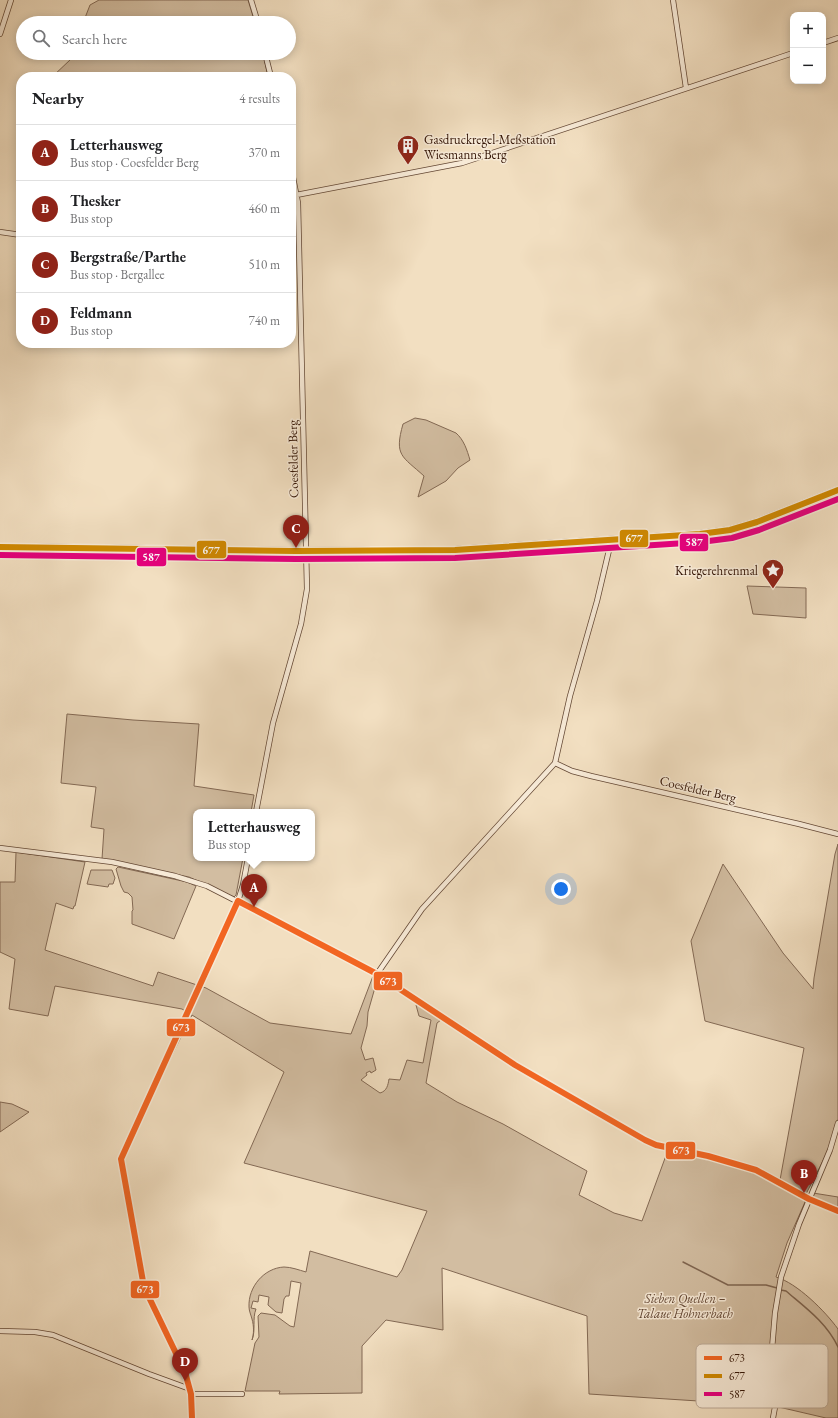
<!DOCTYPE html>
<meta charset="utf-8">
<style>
body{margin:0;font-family:"EB Garamond",serif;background:#f6f6f6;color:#202124}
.controls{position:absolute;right:12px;top:12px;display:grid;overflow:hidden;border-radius:8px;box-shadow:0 2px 10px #0003}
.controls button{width:36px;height:36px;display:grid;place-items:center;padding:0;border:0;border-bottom:1px solid #e0e0e0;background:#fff;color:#202124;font:20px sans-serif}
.you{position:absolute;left:561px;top:889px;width:14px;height:14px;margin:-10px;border:3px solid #fff;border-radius:50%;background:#1a73e8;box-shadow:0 0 0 6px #1a73e833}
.badge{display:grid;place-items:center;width:26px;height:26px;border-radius:50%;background:#8f2418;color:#fff;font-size:13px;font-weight:700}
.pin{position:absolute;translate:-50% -33px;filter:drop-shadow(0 1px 2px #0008)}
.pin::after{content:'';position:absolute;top:21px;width:14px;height:12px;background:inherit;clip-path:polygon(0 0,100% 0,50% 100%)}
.popup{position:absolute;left:193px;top:809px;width:122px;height:52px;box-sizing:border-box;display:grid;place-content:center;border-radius:8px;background:#fff;filter:drop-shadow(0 1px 3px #0005);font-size:13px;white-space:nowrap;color:#757577}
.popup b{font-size:15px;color:#202124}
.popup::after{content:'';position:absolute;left:50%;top:100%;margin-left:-8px;border:8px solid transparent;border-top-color:#fff}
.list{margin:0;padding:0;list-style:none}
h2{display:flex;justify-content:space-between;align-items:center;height:52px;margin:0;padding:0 16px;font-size:17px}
h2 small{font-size:13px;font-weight:400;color:#757577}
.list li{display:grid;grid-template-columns:26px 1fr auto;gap:12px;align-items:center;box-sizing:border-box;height:56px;padding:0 16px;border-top:1px solid #e0e0e0}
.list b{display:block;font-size:15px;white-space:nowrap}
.list p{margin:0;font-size:13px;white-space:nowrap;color:#757577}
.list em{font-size:13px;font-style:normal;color:#757577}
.icon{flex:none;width:22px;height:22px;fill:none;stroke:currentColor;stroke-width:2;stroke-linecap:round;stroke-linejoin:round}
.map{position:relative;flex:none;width:838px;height:1418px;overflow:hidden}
.search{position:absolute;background:#fff;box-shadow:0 2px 10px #0003;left:16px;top:16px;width:280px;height:44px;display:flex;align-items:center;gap:10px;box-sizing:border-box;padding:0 14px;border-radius:22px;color:#757577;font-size:15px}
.panel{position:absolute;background:#fff;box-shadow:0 2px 10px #0003;left:16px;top:72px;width:280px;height:276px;border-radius:16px}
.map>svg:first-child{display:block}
.green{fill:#d2bda1;stroke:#836954}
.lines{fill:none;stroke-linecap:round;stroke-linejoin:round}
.stream{stroke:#7f6550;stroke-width:1.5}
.street-casing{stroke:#644835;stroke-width:6}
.secondary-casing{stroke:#341506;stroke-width:8}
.street{stroke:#f7ead7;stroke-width:4.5}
.secondary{stroke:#f7ead7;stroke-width:6}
.bus-1-casing{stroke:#f7ead7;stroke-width:9}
.bus-2-casing{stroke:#f7ead7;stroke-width:9}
.bus-3-casing{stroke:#f7ead7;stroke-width:9}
.bus-1{stroke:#f26522;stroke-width:6}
.bus-2{stroke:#d08901;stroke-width:6}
.bus-3{stroke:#e5007d;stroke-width:6}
.labels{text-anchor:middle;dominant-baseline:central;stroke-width:3;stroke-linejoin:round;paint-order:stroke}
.poi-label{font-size:13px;fill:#341506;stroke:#f7ead7;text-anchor:start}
.street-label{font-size:13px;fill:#341506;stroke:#f7ead7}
.park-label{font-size:13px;font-style:italic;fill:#634734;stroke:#f7ead7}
.key{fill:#f7ead7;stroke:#bcaa98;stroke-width:1}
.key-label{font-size:11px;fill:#341506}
.line-badge{stroke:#f7ead7;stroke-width:1.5}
.badge-label{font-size:11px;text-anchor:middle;font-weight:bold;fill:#fff}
</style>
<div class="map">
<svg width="838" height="1418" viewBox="0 0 838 1418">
<rect width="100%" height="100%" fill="#f2dfc1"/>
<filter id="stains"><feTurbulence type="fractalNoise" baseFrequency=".005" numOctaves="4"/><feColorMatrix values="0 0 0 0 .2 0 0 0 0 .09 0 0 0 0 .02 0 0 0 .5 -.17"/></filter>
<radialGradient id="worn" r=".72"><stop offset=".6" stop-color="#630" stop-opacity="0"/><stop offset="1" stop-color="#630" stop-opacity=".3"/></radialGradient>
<!-- green -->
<path class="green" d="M99,0H248L255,23H83L90,5Z
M73,53H263L268,77H52L71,59Z
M415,418L426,420L456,433C464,440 467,450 470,460L458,468L446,481L418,497L424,476C402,456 394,456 403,424Z
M747,586L806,588V618L753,614Z
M67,714L133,720L199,724L194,786L254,795L251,812H196V858H243L236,895L234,897L189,877L102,859L104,829L91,827L96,787L61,783Z
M838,844V1119L829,1149L806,1194L780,1180L804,1048L705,1021L691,941L723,864L783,953L813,989L814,978L835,854Z
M16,852L85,862L75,906H74L73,909L56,903L45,950L153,986L158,972L206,988L270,1023L351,1034L373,976L380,981L376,984L368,1012L367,1026L361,1048L365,1060L373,1058L376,1070L371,1073L370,1071L366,1073L367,1075L361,1080L380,1093C387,1091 388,1085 389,1079L400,1080L407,1060L423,1063L431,1020L419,1016L416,1005H418L441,1020L437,1023L426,1083L457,1102L503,1124L587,1171L579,1195L614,1213L642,1221L668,1150L708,1157L755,1172L806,1198L804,1201L805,1202L787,1243L776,1277C797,1283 825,1311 838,1329V1418H826L770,1405H761L589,1394L587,1316L442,1268L443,1330L386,1320L362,1346V1393L279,1394L280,1391H245L255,1343L259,1337L258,1316L261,1313L275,1315L290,1326L294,1327L301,1283L291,1281L289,1296H286L284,1299L282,1313L276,1312L268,1305L269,1297L259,1295L258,1302L253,1301L251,1308L256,1309C252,1319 256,1330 252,1340C254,1334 254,1326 252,1319C251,1315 249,1311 249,1307C248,1287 264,1268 284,1267C291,1267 299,1270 306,1272L310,1251L397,1277L402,1270L427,1211L244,1163L284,1072L192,1015L169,1061L190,1014L182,1009L55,986L48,1016L9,1009L15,959L0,952V882H15Z
M118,867L187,882L196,886L174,939L132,924V911L133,910L132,897L128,893L124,892L121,886L116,869Z
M91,870H112L115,878L113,884H109L108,887L87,884Z
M0,1102L12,1104L29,1112L0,1132Z
M813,1193L838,1197V1209L813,1198Z"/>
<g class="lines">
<!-- stream -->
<path class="stream" d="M683,1262L728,1285H766L777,1288
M781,1290L786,1291C806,1308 827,1323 838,1347"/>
<!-- street casing -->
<g class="street-casing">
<path id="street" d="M251,0L258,23
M673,0L686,88
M0,34L11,0
M823,43L838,38
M265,53L271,77
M291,196L462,163L793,53
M0,232L21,235
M555,763L572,771L591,776L799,824L838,834
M256,812L273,723L301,624L307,589L298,203L291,167
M0,848L112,862L175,876L207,886L252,909L377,974L515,1065L645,1140L656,1145L708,1156L756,1170L809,1199L838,1211
M377,974L422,909L555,763L570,696L597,601L610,546V540
M0,1331L35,1332L53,1335L149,1374L190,1389
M191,1394H242
M192,1418L191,1394L185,1372L144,1287L121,1159L238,901L243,885L248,858
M773,1418L775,1407L772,1349L775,1313L781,1277L799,1224L830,1150L838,1123"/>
</g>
<!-- secondary casing -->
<g class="secondary-casing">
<path id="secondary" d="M0,547L296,551L455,550L700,534L730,530L757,522L838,490"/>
</g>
<!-- street -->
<use href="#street" class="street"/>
<!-- secondary -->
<use href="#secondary" class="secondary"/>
<!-- bus-1 casing -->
<g class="bus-1-casing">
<path id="bus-1" d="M238,901L377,974L515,1065L645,1140L656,1145L708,1156L756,1170L809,1199L838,1211
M192,1418L191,1394L185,1372L144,1287L121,1159L238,901"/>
</g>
<!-- bus-2 casing -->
<g class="bus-2-casing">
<path id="bus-2" d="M0,547L296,551L455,550L700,534L730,530L757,522L838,490"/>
</g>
<!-- bus-3 casing -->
<g class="bus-3-casing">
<path id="bus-3" d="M0,555L296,559L455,558L701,542L732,538L759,530L838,499"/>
</g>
<!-- bus-1 -->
<use href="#bus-1" class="bus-1"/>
<!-- bus-2 -->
<use href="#bus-2" class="bus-2"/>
<!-- bus-3 -->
<use href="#bus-3" class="bus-3"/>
</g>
<!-- icons -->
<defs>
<g id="building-pin" transform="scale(1.15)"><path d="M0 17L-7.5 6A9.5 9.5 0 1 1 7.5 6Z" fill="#8f2418" stroke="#f7ead7"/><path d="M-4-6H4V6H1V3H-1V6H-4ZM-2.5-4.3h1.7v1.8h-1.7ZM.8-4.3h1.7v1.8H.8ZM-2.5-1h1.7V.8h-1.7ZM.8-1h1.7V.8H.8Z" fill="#fff"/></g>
<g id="sight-pin" transform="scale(1.15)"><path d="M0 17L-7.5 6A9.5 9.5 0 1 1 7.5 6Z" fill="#8f2418" stroke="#f7ead7"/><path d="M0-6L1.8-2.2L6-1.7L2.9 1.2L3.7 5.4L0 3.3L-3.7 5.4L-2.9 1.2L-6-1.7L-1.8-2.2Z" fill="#fff"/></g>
</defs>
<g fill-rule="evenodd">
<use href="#building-pin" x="408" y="146"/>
<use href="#sight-pin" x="773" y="570"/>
</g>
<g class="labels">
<!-- poi labels -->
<g class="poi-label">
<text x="424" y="139">Gasdruckregel-Meßstation<tspan x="424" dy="15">Wiesmanns Berg</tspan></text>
<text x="758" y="570" text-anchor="end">Kriegerehrenmal</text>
</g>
<!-- street labels -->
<g class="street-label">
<text transform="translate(293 459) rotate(-91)">Coesfelder Berg</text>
<text transform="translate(698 789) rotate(13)">Coesfelder Berg</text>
</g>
<!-- park labels -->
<g class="park-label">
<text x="685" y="1298">Sieben Quellen –<tspan x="685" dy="15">Talaue Hohnerbach</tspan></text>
</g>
</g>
<!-- legend -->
<rect x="696" y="1344" width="132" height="64" rx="6" class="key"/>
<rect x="704" y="1356" width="18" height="4" fill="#f26522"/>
<rect x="704" y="1374" width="18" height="4" fill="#d08901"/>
<rect x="704" y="1392" width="18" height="4" fill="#e5007d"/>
<g class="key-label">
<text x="729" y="1362">673</text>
<text x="729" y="1380">677</text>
<text x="729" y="1398">587</text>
</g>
<g class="line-badge">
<rect x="619" y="529" width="30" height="19" rx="4" fill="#d08901"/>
<rect x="679" y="533" width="30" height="19" rx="4" fill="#e5007d"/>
<rect x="196" y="540" width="31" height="19" rx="4" fill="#d08901"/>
<rect x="136" y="547" width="31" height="20" rx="4" fill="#e5007d"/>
<rect x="373" y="971" width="30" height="20" rx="4" fill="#f26522"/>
<rect x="166" y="1018" width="30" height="19" rx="4" fill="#f26522"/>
<rect x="665" y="1141" width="31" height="19" rx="4" fill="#f26522"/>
<rect x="130" y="1280" width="30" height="19" rx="4" fill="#f26522"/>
</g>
<g class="badge-label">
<text x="634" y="542">677</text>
<text x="694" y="546">587</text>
<text x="211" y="554">677</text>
<text x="151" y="561">587</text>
<text x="388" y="985">673</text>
<text x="181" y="1031">673</text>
<text x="681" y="1154">673</text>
<text x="145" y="1293">673</text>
</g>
<rect width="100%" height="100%" filter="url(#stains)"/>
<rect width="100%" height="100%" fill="url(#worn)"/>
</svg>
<div class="controls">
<button>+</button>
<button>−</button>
</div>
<div class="you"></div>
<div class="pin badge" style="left:254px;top:907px">A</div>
<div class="popup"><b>Letterhausweg</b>Bus stop</div>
<div class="pin badge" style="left:804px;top:1193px">B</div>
<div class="pin badge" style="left:296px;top:548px">C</div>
<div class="pin badge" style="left:185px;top:1381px">D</div>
<div class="search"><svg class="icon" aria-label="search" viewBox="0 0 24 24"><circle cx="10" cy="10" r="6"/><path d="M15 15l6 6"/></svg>Search here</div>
<section class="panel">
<h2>Nearby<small>4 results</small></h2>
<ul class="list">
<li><span class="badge">A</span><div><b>Letterhausweg</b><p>Bus stop · Coesfelder Berg</p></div><em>370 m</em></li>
<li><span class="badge">B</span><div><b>Thesker</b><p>Bus stop</p></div><em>460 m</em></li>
<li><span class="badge">C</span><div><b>Bergstraße/Parthe</b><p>Bus stop · Bergallee</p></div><em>510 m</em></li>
<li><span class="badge">D</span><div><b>Feldmann</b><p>Bus stop</p></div><em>740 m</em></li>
</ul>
</section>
</div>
